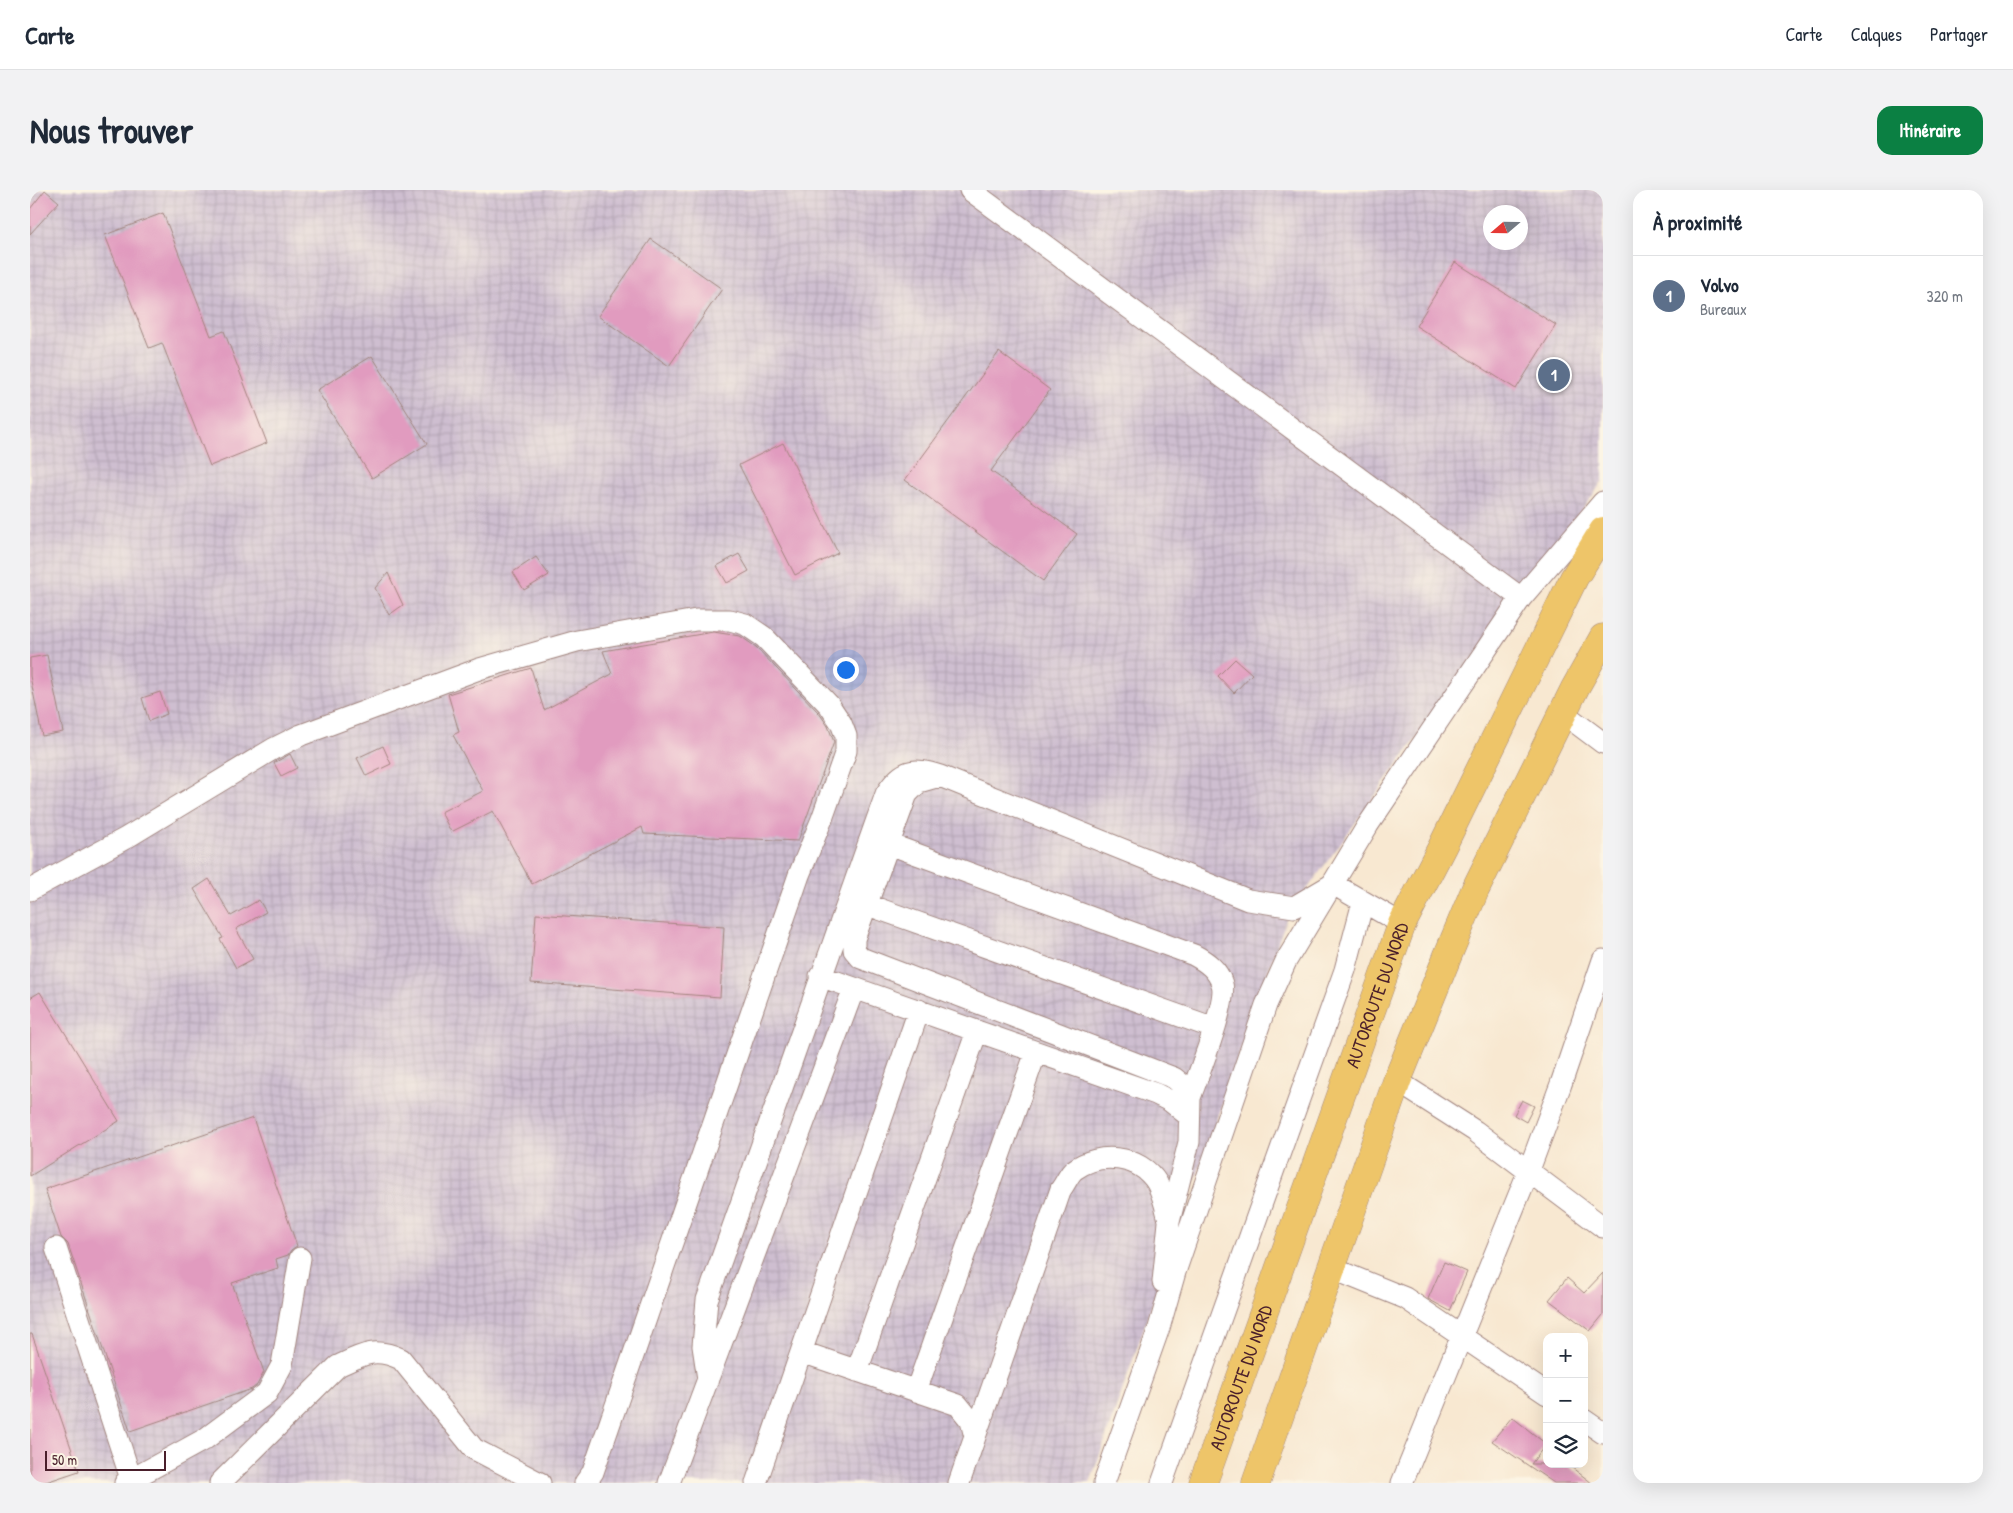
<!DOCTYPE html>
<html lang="fr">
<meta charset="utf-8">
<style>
body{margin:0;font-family:"Patrick Hand",sans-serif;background:#f2f2f3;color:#1f2937}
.controls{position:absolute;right:15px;bottom:15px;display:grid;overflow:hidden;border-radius:10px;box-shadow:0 5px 20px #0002}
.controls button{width:45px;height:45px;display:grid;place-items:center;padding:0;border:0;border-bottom:1px solid #e0e1e3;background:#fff;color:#1f2937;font:25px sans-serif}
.compass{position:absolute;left:1453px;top:15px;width:45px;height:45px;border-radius:50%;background:#fff;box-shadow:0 5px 20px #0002;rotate:250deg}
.scale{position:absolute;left:15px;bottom:12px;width:121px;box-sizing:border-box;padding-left:5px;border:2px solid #4a1f2b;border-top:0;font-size:14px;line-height:18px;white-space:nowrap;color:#4a1f2b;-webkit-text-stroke:4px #fcf5e5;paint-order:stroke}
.you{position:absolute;left:815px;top:479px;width:18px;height:18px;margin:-12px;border:4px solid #fff;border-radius:50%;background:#1a73e8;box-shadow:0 0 0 8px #1a73e833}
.badge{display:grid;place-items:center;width:32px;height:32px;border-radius:50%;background:#0b8043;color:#fff;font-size:16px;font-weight:700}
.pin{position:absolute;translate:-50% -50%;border:2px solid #fff;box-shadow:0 1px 5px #0006}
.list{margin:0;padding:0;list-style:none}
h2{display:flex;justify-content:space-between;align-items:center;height:65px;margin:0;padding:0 20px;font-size:21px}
h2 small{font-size:16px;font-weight:400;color:#747a83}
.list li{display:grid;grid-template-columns:32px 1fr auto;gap:15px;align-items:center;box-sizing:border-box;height:80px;padding:0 20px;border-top:1px solid #e0e1e3}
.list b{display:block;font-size:19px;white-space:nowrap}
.list p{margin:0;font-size:16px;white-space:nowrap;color:#747a83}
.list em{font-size:16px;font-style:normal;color:#747a83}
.icon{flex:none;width:28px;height:28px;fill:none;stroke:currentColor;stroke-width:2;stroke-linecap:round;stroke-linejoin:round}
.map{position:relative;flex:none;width:1573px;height:1293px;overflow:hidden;border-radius:15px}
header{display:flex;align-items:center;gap:30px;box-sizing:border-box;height:70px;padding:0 25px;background:#fff;border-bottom:1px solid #e0e1e3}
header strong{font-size:24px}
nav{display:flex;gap:28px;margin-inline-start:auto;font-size:18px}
.intro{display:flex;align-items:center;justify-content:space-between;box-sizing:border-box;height:120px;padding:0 30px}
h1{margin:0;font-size:35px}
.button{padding:12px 22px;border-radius:15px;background:#0b8043;color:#fff;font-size:18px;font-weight:700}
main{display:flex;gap:30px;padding:0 30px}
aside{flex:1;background:#fff;border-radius:15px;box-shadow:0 5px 20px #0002}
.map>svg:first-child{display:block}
.industrial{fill:url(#industrial-grid);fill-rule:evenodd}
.building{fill:#e19bbf}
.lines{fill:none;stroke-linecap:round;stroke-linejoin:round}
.minor-casing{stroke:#a1847e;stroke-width:23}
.highway-casing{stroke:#a1847e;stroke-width:29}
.minor{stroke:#fff;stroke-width:21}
.highway{stroke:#eec569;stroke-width:28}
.labels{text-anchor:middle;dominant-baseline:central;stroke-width:4.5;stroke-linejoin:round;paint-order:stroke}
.street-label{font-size:19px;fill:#4a1f2b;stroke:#fcf5e5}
</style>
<header>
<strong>Carte</strong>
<nav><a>Carte</a><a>Calques</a><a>Partager</a></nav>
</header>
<div class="intro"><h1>Nous trouver</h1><a class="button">Itinéraire</a></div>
<main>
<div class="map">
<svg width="1573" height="1293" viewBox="0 0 1573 1293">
<defs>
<pattern id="industrial-grid" width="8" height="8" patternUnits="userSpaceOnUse" patternTransform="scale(1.25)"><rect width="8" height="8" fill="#cebed0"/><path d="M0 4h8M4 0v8" fill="none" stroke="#b2a3b3"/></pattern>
</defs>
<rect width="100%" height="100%" fill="#fcf5e5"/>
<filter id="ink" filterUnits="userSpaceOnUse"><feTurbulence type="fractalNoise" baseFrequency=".02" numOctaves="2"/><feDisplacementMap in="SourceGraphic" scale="10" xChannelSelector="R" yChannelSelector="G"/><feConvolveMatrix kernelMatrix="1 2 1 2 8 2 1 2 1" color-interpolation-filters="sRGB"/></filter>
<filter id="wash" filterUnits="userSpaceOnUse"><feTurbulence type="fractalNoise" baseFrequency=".0096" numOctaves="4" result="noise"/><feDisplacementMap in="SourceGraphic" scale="20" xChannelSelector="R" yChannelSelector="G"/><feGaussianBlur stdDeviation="1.12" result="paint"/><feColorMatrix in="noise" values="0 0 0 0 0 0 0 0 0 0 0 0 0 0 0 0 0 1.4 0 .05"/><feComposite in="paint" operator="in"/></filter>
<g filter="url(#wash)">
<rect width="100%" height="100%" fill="#f8e8d1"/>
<!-- industrial -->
<path class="industrial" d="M0,0H1573V291L1257,727L1060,1293H0ZM1460,22H1490V52H1460Z"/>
<g id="blocks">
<!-- building -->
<path class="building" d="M15,0L29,12L0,44V19Z
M133,23L181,146L194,141L237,253L180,276L132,153L119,158L75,45Z
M621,49L692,99L639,176L568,126Z
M1425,72L1526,135L1486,199L1386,136Z
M969,162L1020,200L961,281L1047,344L1013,391L875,290Z
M342,166L397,254L342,288L287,200Z
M753,253L808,363L765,385L709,275Z
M709,364L719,381L697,393L687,376Z
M506,367L519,385L494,400L483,382Z
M358,383L373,415L359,425L345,398Z
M683,442L710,446L726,457L789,523L798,536L804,552L768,651L614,644L612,637L502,694L463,621L421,642L411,622L453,601L423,545L429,542L418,504L501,478L514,520L582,484L573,461Z
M17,465L33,542L12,546L0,486V468Z
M1205,469L1222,484L1204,503L1188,486Z
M130,502L137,524L119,531L112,508Z
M353,556L361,574L336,586L327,568Z
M260,564L267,578L251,586L244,573Z
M179,689L201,726L229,710L236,722L206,739L223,769L206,778L190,749L193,748L164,699Z
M506,724L694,737L690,807L501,793Z
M10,802L89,931L0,986V808Z
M1492,910L1504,916L1496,932L1484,925Z
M223,928L267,1056L261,1060L258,1065L246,1069L248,1078L202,1093L234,1182L227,1195L222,1199L100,1241L38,1054L31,1047L15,999Z
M1414,1072L1437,1082L1420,1121L1398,1109Z
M1573,1083V1125L1560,1141L1519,1110L1537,1088L1554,1103Z
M0,1144H2L49,1281L13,1293H0Z
M1482,1227L1516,1254L1501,1274H1537L1562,1293H1524L1462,1251Z"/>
</g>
</g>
<g filter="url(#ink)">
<use href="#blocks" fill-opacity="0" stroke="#a1847e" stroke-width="1"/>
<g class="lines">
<!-- minor casing -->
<g class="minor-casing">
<path id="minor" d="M940,0L1491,408
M1533,523L1573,553
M910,586L889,592L877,604L824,749V760L831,768L1144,888L1155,897L1160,908L1159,952L1139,1032L1133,1092
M859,654L1164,765C1177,772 1188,780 1192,794C1198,812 1167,887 1160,908
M0,700L96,648L243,559L271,545L449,479L547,451L666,430H700L715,434L734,447L799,515L811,533L816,546V561L792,629L769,685L563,1282L555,1293
M838,715L1184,838
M790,786L1126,904L1140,911L1159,926
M1367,891L1445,941L1573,1037
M26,1058L101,1289
M1301,1078L1375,1108L1517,1204
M772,1162L928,1215L941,1231L945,1247
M827,1181L947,841
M679,1186L824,798
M886,1201L1006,862
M1554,1230L1573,1243
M95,1293L175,1249L237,1203L252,1175L270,1068
M190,1293L308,1176C333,1164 345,1157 371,1169L444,1259L510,1293
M639,1293L678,1189L673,1156L677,1110L856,604C872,579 882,577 910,586L1218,710L1264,717L1303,694L1372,734
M726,1293L889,820
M929,1293L1031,999C1035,994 1039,984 1044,980C1069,961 1110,965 1127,993C1133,1004 1136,1018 1139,1030
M1074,1293L1129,1138L1145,1082L1236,815L1256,771L1338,635L1491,408L1573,312
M1132,1293L1315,780L1333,712
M1372,1293L1499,980L1531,894L1573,770"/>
</g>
<!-- highway casing -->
<g class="highway-casing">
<g id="highway">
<path id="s1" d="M1173,1293L1372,734L1412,657L1544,388L1573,341"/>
<path d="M1226,1293L1367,891L1420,760L1445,700L1545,498L1573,448"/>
</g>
</g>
<!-- minor -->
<use href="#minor" class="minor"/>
<!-- highway -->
<use href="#highway" class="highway"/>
</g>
</g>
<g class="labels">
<!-- street labels -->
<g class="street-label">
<text stroke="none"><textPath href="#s1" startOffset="518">AUTOROUTE DU NORD</textPath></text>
<text stroke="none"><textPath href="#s1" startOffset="112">AUTOROUTE DU NORD</textPath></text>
</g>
</g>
</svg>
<div class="controls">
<button>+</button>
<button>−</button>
<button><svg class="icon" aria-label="layers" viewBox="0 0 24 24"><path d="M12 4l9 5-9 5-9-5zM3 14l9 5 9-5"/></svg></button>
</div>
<svg class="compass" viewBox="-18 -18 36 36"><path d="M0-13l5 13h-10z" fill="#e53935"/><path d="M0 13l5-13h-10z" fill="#747a83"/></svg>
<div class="scale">50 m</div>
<div class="you"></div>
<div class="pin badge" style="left:1524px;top:185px;background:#5c6f8a">1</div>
</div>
<aside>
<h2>À proximité<small></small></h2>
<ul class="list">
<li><span class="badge" style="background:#5c6f8a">1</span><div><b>Volvo</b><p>Bureaux</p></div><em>320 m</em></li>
</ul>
</aside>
</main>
